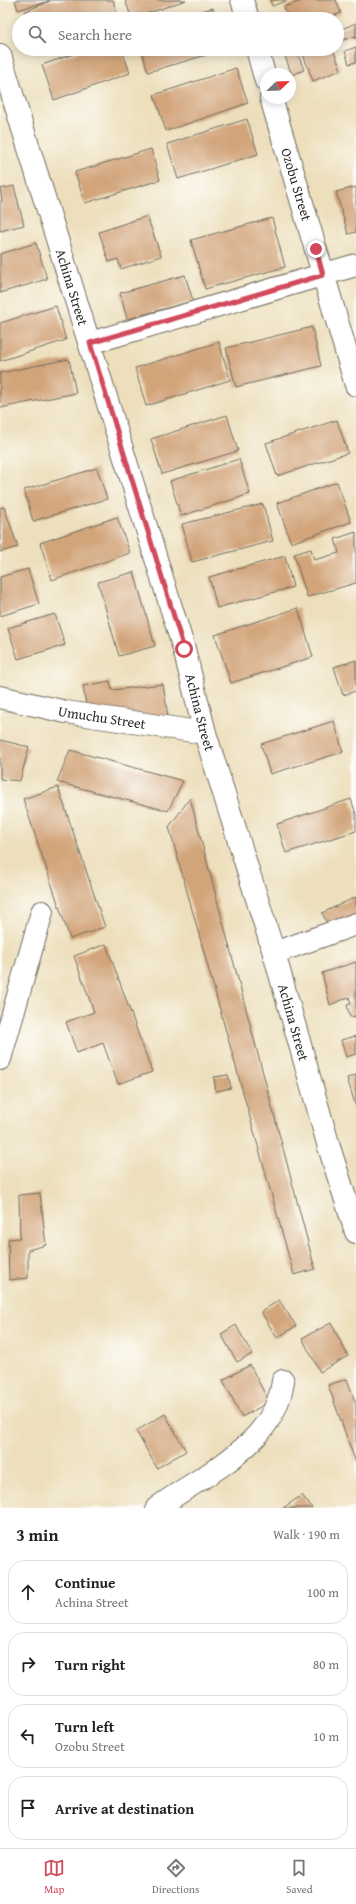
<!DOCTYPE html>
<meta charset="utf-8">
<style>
body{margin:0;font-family:"Gentium Book Plus",serif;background:#f2f2f2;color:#222}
.compass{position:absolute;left:260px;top:68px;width:36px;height:36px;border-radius:50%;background:#fff;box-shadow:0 2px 10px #0003;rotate:67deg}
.stop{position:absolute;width:12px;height:12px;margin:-9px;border:3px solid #d1495b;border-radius:50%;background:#fff}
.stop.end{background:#d1495b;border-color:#fff;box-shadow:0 1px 4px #0008}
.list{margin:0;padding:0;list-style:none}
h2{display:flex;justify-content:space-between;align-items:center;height:52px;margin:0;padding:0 16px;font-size:17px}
h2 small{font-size:13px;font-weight:400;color:#767676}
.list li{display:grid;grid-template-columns:26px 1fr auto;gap:12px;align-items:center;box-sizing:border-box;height:64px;margin:0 8px 8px;padding:0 8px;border:1px solid #e0e0e0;border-radius:16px}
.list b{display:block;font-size:15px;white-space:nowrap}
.list p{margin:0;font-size:13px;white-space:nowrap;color:#767676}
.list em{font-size:13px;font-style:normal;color:#767676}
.icon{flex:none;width:22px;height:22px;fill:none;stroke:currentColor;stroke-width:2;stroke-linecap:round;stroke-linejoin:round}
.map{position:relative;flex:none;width:356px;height:1508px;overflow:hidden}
.search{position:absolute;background:#fff;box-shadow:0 2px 10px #0003;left:12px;right:12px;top:12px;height:44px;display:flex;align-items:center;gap:10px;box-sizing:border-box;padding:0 14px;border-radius:22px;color:#767676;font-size:15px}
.sheet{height:340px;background:#fff}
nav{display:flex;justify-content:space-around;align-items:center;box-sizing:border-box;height:56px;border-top:1px solid #e0e0e0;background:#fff;font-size:11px;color:#767676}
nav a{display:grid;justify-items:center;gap:2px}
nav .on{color:#d1495b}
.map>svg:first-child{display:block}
.building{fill:#d2a47a}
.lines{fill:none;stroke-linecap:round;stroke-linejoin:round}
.minor-casing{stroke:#6f6a5e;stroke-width:24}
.minor{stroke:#fff;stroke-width:22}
.route{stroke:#d1495b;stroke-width:5}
.labels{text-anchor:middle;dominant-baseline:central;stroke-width:3.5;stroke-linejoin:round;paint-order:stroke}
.street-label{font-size:14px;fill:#2b2b2b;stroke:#fdfcf7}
</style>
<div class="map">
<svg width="356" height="1508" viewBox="0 0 356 1508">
<rect width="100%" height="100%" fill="#fdfcf7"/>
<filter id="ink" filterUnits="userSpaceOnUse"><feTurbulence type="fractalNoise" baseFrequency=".025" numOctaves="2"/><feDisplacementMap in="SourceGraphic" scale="8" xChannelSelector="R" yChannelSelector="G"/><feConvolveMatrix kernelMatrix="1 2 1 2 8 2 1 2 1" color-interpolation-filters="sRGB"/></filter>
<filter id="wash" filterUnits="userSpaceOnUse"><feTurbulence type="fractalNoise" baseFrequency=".012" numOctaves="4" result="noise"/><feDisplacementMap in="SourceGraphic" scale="16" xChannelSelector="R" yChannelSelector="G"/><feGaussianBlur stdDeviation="0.9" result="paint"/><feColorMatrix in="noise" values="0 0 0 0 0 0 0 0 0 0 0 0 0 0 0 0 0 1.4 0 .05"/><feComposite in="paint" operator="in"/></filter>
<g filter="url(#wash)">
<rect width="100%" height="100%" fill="#eddfbc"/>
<g id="blocks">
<!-- building -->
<path class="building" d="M15,0H113L119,19H27L24,12L50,1L18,10Z
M125,0H186L132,19Z
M270,0H288L272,6Z
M304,0H336L341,13L324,19H289L284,7Z
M213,8L216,19H176Z
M356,23V39L355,36L337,42V31Z
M356,47V62L349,64L345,51Z
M37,49H53L39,54Z
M88,49H122L130,73L54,100L42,65Z
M141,49H227L148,72Z
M289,49H296L304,70L292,75L283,51Z
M301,49H333L341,70L313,81Z
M236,68L248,103L166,131L154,95Z
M247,119L258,154L178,179L167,144Z
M151,149L160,180L85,203L75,172Z
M14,186L24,225L0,231V202L2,201L0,189Z
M356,187V232L348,234L336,192Z
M147,216L161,256L121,269L118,259L109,262L99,232Z
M272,218L285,267L205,289L191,240Z
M36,243L47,279L0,293V254Z
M185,275L193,301L127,319L120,293Z
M56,306L66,340L0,361V323Z
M312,327L321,366L236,387L226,348Z
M219,342L230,380L146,406L135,368Z
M69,359L76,393L0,408V373Z
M227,415L238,451L162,474L151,439Z
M337,420L348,453L277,476L266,443Z
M239,459L250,494L181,516L170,481Z
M97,468L107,499L33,521L24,490Z
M337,482L351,522L291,543L277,503Z
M263,504L273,541L192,562L182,524Z
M4,507L18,547L0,552V508Z
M117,517L130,553L52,580L40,543Z
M356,532V583L307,597L294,554L311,549L314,560L339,553L335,539Z
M285,556L293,587L217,608L209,577Z
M28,569L39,604L0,616V577Z
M134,572L155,646L119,656L98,582Z
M298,608L313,657L231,683L215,635Z
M55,614L65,645L18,659L8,628Z
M356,660V691L343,695L334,667Z
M110,681L112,690L163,684L168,717L87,711L83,686Z
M334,721L343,752L270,774L261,744Z
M0,740L29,747L20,781L0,779Z
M70,750L183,781L168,811L57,782Z
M58,787L105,927L70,939L23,799Z
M190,798L315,1269L294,1275L169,827Z
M351,799L356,814V831L286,853L277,824Z
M356,897V917L330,929L322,913Z
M106,944L152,1072L118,1084L103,1043L77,1053L66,1022L94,1012L74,956Z
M356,962V1016L350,1017L347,1005L351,1004L349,997L330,1005L322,973Z
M356,1036V1054L346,1057L341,1040Z
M228,1075L231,1088L216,1091L214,1077Z
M356,1075V1107L347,1078Z
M40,1193L46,1245L28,1250V1278L9,1280L8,1239L20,1238L19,1195Z
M279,1300L296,1326L277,1338L261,1312Z
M331,1323L348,1356L320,1372L302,1338Z
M236,1325L252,1354L237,1362L221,1334Z
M250,1365L269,1402L242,1417L223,1380Z
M347,1379L356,1404V1463L328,1385Z
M165,1414L186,1451L157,1468L136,1431Z
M302,1495L312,1508H283Z"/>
</g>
</g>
<g filter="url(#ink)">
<use href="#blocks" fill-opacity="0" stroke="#6f6a5e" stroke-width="1"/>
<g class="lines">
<!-- minor casing -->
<g class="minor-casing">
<g id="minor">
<path d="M242,0L248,19"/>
<path d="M257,49L266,81"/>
<path id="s1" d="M0,55L184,649L205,733L274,953L329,1147L356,1232"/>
<path id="s2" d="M271,98L356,385"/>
<path d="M90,343L356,265"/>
<path id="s3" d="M0,697L66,712L205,733"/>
<path d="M274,953L356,924"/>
<path d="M0,1059L42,912"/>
<path d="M157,1508C204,1473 274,1447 283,1381"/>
</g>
</g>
<!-- minor -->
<use href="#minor" class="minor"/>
</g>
</g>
<g class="lines" filter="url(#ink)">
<!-- route -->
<path class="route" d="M184,649L90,343L323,275L316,249"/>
</g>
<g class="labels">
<!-- street labels -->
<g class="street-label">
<text stroke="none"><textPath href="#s2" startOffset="90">Ozobu Street</textPath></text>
<text stroke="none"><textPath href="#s1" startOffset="243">Achina Street</textPath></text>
<text stroke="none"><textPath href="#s1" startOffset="687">Achina Street</textPath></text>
<text stroke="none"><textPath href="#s3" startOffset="104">Umuchu Street</textPath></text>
<text stroke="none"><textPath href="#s1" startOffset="1011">Achina Street</textPath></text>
</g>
</g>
</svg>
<svg class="compass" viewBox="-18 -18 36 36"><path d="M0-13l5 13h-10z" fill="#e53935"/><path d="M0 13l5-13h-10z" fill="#767676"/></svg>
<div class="stop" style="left:184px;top:649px"></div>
<div class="stop end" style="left:316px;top:249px"></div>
<div class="search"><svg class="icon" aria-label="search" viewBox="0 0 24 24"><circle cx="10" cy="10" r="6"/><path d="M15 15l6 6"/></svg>Search here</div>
</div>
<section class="sheet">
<h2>3 min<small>Walk · 190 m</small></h2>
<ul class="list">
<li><svg class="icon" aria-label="ahead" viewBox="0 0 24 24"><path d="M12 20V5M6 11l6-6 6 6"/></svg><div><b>Continue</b><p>Achina Street</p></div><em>100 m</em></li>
<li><svg class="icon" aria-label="right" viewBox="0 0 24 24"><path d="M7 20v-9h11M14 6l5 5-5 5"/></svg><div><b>Turn right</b></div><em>80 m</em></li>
<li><svg class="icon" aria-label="left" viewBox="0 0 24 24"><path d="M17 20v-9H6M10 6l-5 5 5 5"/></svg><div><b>Turn left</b><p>Ozobu Street</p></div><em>10 m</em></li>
<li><svg class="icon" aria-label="arrive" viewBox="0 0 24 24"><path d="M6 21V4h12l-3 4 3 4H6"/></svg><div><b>Arrive at destination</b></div></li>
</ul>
</section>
<nav>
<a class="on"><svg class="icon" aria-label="map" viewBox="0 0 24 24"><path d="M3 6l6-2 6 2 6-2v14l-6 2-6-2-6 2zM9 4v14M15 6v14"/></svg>Map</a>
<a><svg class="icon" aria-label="directions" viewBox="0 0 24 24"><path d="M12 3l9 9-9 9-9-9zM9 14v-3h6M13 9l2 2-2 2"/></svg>Directions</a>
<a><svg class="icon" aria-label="saved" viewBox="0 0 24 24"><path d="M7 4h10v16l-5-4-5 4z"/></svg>Saved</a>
</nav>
